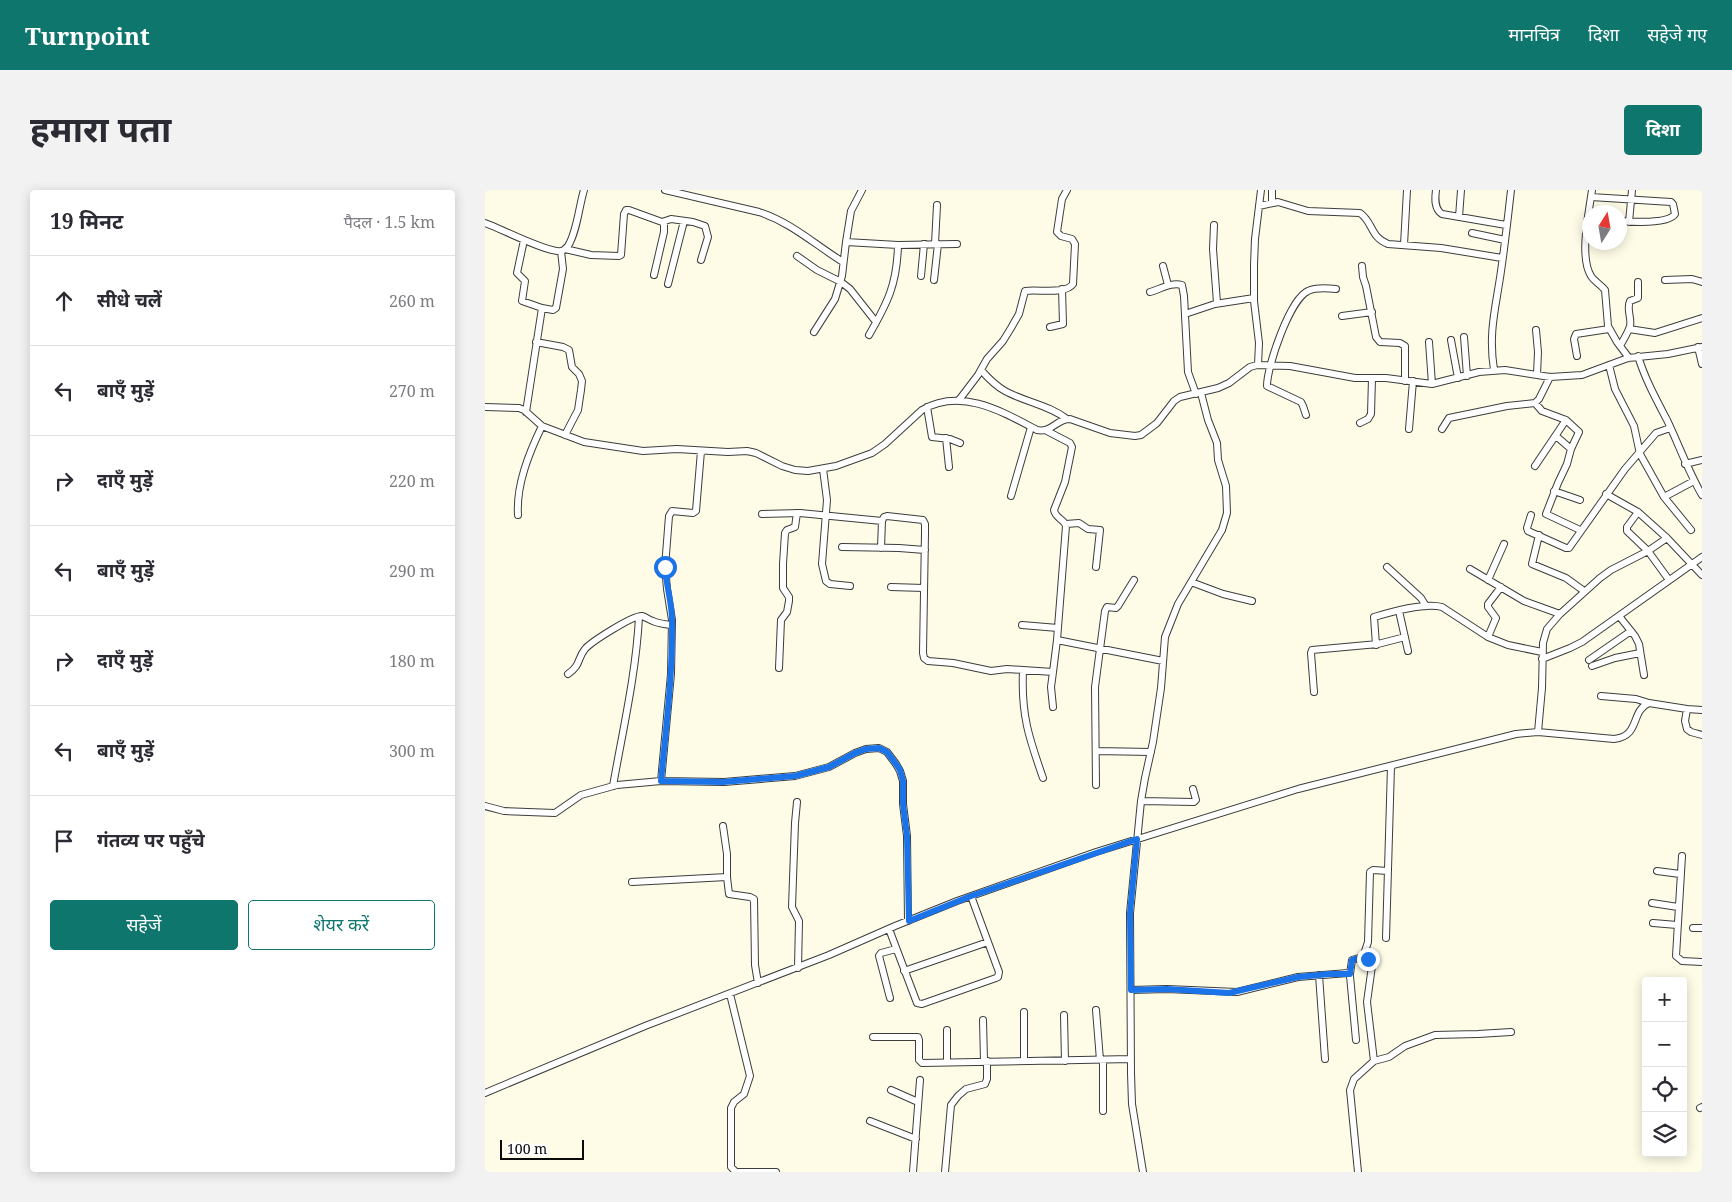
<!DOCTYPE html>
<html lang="hi">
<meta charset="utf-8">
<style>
body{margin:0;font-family:"Noto Serif","Noto Sans Devanagari",serif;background:#f2f2f3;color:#2b2b33}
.controls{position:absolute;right:15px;bottom:15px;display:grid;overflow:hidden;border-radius:5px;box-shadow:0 2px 12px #0003}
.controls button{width:45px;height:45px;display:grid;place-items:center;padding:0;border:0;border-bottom:1px solid #e1e1e2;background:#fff;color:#2b2b33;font:25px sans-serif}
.compass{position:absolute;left:1097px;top:15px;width:45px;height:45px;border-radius:50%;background:#fff;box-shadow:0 2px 12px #0003;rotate:11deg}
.scale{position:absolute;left:15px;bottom:12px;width:84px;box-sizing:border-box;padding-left:5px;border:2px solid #0a0a0a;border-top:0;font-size:14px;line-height:18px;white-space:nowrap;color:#0a0a0a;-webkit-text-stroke:4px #fff;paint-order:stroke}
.stop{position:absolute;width:15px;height:15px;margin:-11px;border:4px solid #1a73e8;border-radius:50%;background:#fff}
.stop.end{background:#1a73e8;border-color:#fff;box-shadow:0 1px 5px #0008}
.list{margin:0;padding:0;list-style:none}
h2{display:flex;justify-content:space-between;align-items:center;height:65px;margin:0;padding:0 20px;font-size:21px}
h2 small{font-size:16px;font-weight:400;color:#7c7c81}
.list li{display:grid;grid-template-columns:32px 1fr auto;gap:15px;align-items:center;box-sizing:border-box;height:90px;padding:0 20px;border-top:1px solid #e1e1e2}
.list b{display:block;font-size:19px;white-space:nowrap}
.list em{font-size:16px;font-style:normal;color:#7c7c81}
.actions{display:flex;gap:10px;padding:15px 20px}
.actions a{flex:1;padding:11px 0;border:1px solid #0f766e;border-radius:5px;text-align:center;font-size:18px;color:#0f766e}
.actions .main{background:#0f766e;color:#fff}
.icon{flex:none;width:28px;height:28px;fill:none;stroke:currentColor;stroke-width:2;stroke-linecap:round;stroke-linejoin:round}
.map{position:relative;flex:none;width:1217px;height:982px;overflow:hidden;border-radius:5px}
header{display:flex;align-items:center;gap:30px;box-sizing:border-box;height:70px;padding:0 25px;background:#0f766e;color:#fff}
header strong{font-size:24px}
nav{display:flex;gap:28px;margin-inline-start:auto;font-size:18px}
.intro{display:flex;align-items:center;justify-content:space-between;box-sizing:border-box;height:120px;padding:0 30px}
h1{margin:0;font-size:35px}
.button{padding:12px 22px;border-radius:5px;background:#0f766e;color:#fff;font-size:18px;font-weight:700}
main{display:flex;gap:30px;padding:0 30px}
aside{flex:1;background:#fff;border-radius:5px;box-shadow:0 2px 12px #0003}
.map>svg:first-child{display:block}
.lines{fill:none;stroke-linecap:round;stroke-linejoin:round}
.minor-casing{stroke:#3d3d3d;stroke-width:8}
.minor{stroke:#fff;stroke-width:6}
.route{stroke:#1a73e8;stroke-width:6}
</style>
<header>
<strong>Turnpoint</strong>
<nav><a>मानचित्र</a><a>दिशा</a><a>सहेजे गए</a></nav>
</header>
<div class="intro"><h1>हमारा पता</h1><a class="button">दिशा</a></div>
<main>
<aside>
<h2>19 मिनट<small>पैदल · 1.5 km</small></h2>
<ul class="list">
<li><svg class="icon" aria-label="ahead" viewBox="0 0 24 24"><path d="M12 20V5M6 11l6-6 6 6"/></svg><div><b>सीधे चलें</b></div><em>260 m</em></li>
<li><svg class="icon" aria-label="left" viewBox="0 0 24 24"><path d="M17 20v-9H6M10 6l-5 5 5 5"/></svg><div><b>बाएँ मुड़ें</b></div><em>270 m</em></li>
<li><svg class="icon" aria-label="right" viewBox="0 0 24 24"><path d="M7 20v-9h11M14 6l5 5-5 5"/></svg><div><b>दाएँ मुड़ें</b></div><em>220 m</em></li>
<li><svg class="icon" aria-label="left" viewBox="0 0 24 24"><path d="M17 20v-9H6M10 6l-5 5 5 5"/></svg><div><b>बाएँ मुड़ें</b></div><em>290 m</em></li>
<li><svg class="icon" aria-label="right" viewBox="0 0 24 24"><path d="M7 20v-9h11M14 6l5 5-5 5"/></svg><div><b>दाएँ मुड़ें</b></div><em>180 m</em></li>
<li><svg class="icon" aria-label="left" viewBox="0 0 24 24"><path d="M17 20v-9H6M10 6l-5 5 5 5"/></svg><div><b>बाएँ मुड़ें</b></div><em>300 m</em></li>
<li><svg class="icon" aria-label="arrive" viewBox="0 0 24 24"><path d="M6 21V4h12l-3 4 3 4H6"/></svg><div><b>गंतव्य पर पहुँचे</b></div></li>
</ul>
<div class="actions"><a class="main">सहेजें</a><a>शेयर करें</a></div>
</aside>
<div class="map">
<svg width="1217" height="982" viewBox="0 0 1217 982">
<rect width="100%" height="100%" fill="#fefce7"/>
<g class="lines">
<!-- minor casing -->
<g class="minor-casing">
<path id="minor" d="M180,0L274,22C307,33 329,54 358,72
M951,0C950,8 949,19 957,24L1021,35
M1107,0C1104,22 1094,67 1106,86C1109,91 1116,95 1120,100L1123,136L1132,152L1144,168
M1106,7L1186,12L1188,14L1190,24C1184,34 1147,32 1134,31
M787,13V0
M774,16L793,12L823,21L875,23C888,32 885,47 903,54L956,58L1017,68
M974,27L976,0
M1144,32L1147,0
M0,33C15,38 64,64 77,61C79,60 81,58 83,56C92,42 94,16 99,0
M729,35L728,59L732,113
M987,43L1020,50
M39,50L32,83L40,91L37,111L57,118
M361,52L366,21L377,0
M450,54L452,15
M919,55L922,0
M80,59L106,65L134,66L136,65L139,24L141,20H144L177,32L186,29L208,32L220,36L223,47L216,70
M312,66L332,80L356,92L365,99L391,132
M678,76L683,95
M877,76L878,87L881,96L891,147L895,152L915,153L920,156V191
M169,85L179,42V32
M436,86L439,54
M449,90L453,54
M1180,90L1207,89L1217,92
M183,94L199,31
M665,102C676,99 686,92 697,95L699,106L703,182L711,204
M700,124L730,114L769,108
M857,126L887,122
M565,137L578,134L577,99
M1144,139L1170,143L1217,128
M1051,140L1053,162L1052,184
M329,142L350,109L357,86L361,52L413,55L472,54
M384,145C403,112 412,94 413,55
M979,147L982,186
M966,150L973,188
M51,152L78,157L84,160L87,177L94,184L97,191L96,200L93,220L80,245
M944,152L947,194
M1135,156C1138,150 1143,143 1145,136C1147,128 1141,119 1145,111L1153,108V92
M1213,157L1217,174
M1092,166L1089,149L1091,144L1124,139
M1153,166C1160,189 1171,209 1182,230C1194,255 1203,281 1217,305
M773,175L774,153L769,111V75L770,49L776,0
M1124,175L1130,199L1149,236L1155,264L1179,307L1206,340
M496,180C503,188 511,196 520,201C540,212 564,215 582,229
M1009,180C1003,142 1011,117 1016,81C1020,54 1023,27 1026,0
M474,210L493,185L502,169L518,151L526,138L534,124L540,101C553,99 580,105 588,94L590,54L587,49L576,46L572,42L577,9L582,0
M1050,213L1057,221L1081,230L1094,242L1086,259L1082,274L1073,293L1061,324L1095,340
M0,217L34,218L39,220L57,236L99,252L158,261L192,259L243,262L262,261L271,263L297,276L310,280L323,281L351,276L387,263L400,254L437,220C476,197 518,222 552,240C567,243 571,229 585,229L625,243L650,246L656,245L672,233L689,211L695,207L733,198L744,193L765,177L772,175L805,176L870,188H901L947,194L994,182L1020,180L1065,187L1097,185L1143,168L1183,164L1217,157
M442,217L447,247L465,249L475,253
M41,222L57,118L68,120L71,118L78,79L76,61
M821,225L818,216L816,212L782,196C782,176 805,109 823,101C831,97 842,98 851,99
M875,233L883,229L886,224L887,188
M924,239L928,191
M957,239L964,228L1022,216L1050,213L1054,209L1065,187
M562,241L585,253L587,257L580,292L569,320C570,328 579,329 581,336L572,450
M1071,246L1086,259
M461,248L464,277
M1200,274L1217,270
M1050,276L1081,230
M338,279L342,310L337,374L341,391L345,394L365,396
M1069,301L1095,310
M1121,304L1153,322L1182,348L1217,385
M526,306L546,237
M1179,307L1209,291
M1153,322L1142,337V341L1163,361L1184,390
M277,324L315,323L397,331L399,327L402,326L438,330L440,334V343L438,463L439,468L443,471L468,473L506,481L522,479L568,482L572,450L678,471
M33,325C31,295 44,263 57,236
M1046,325L1042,338L1043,341L1081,358H1084L1140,279L1171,243L1185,238
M581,334L594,333L603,339L615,340L611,377
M1054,345L1047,374L1081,388L1099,401
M357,357L414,358L440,360
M396,358L397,331
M902,377L936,408L941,416
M985,379L1039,411L1075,424
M1003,390L1019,354
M706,392L738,404L767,411
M406,397L439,398
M914,421L923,461
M1134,426L1150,446L1154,454L1159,485
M537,435L573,438
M1003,447L1011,428L1003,417V414L1016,397
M891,455L889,427C906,422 940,412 957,417L1003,447L1023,455L1057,462
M1057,469L1085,458L1097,452L1217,367
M1104,470L1146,441
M1107,476L1130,468L1155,463
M294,478L296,430L302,422L304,411V407L298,398V374L300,343L302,340L310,337L312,323
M538,481C536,525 544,548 558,588
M83,484C96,475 92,469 100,459C106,452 148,425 157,426C161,427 164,430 168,431C174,434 180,434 187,435
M829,502L826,463L827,460L893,454L920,447
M1116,506L1151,509L1164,513
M568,517L566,497L568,482
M1202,519L1200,531L1202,539L1206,542L1217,545
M1053,542L1057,498L1058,453L1062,439L1075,424L1115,388L1126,380L1163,361L1182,348
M611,561L666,562
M176,591L186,484L187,430L182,399L180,377L184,326L187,321L208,323L211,321L216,261
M611,595L610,497L620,421L622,417L631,418L633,416L649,390
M128,596C138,539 151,484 154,427
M656,611L709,612L711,610L708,599
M312,612L310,633L307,717L314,731L313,778
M0,616L19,621L70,623L96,605L132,595L176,591L239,592L310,586L344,577L370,563L381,559L394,558L402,562L411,574L415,581L418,591V614L422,646L423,731
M238,636L242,664V687
M1197,666L1191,766L1197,771L1217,772
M1172,681L1195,684
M147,692L242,687L244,704L265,707L269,709L270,775L273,793
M1167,713L1193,717
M1168,733L1192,735
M1208,738H1217
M404,739L432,813L437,814L511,788L513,787L514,782L486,706
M901,748L906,576
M878,767L886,772L887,776L882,812L889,871
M419,781L503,752
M865,784L867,770L878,767L883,752L885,682L888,680L903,681
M834,785L840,869
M646,800L682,799L752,802L813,787L863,783L865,786L871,850
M245,804L265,886L259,904L249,912L246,918V977L251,982H291
M405,808L394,766L396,763L411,759
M611,820L615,870
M539,822V871
M579,825L580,871
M498,830L499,871
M462,840V872
M388,847H433L434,850V870L437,873L646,869
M618,870V921
M406,900L433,912
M0,903L160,836L344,765L410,736L472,711L611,662L813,599L1031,544L1053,542L1129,549C1156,546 1145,521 1164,513L1202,519L1217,520
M1215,918L1217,917
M385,931L431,949
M428,982L435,890
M460,982L466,915L473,906L481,899L500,894L502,889V871
M658,982L647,914L646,883L645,723L656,611L660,588L668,552L676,498L680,447L693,414L737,340L742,323L741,296L733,270L732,253L723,230L716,203
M873,982L865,900L869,889L889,871L904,867L920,856L950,845L993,844L1026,842"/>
</g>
<!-- minor -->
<use href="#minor" class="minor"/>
</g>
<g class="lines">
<!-- route -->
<path class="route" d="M180,377C181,395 187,412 187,430C188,484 181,537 176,591L238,592L310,586L344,577L370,563L381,559L394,558L402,562L411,574L415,580L418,591V614L422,646L424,731L486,706L652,649L645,723L646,800L682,799L744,803L813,787L844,784H865L867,770L878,767L883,769"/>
</g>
</svg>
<div class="controls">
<button>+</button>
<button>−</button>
<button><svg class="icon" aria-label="locate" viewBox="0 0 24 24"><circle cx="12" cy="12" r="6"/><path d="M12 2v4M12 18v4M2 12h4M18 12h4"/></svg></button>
<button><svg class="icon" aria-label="layers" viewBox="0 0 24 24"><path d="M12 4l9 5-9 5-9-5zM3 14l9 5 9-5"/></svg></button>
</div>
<svg class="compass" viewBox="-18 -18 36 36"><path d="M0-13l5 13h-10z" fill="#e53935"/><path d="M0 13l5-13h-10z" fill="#7c7c81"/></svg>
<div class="scale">100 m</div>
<div class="stop" style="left:180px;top:377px"></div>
<div class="stop end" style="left:883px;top:769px"></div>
</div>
</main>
